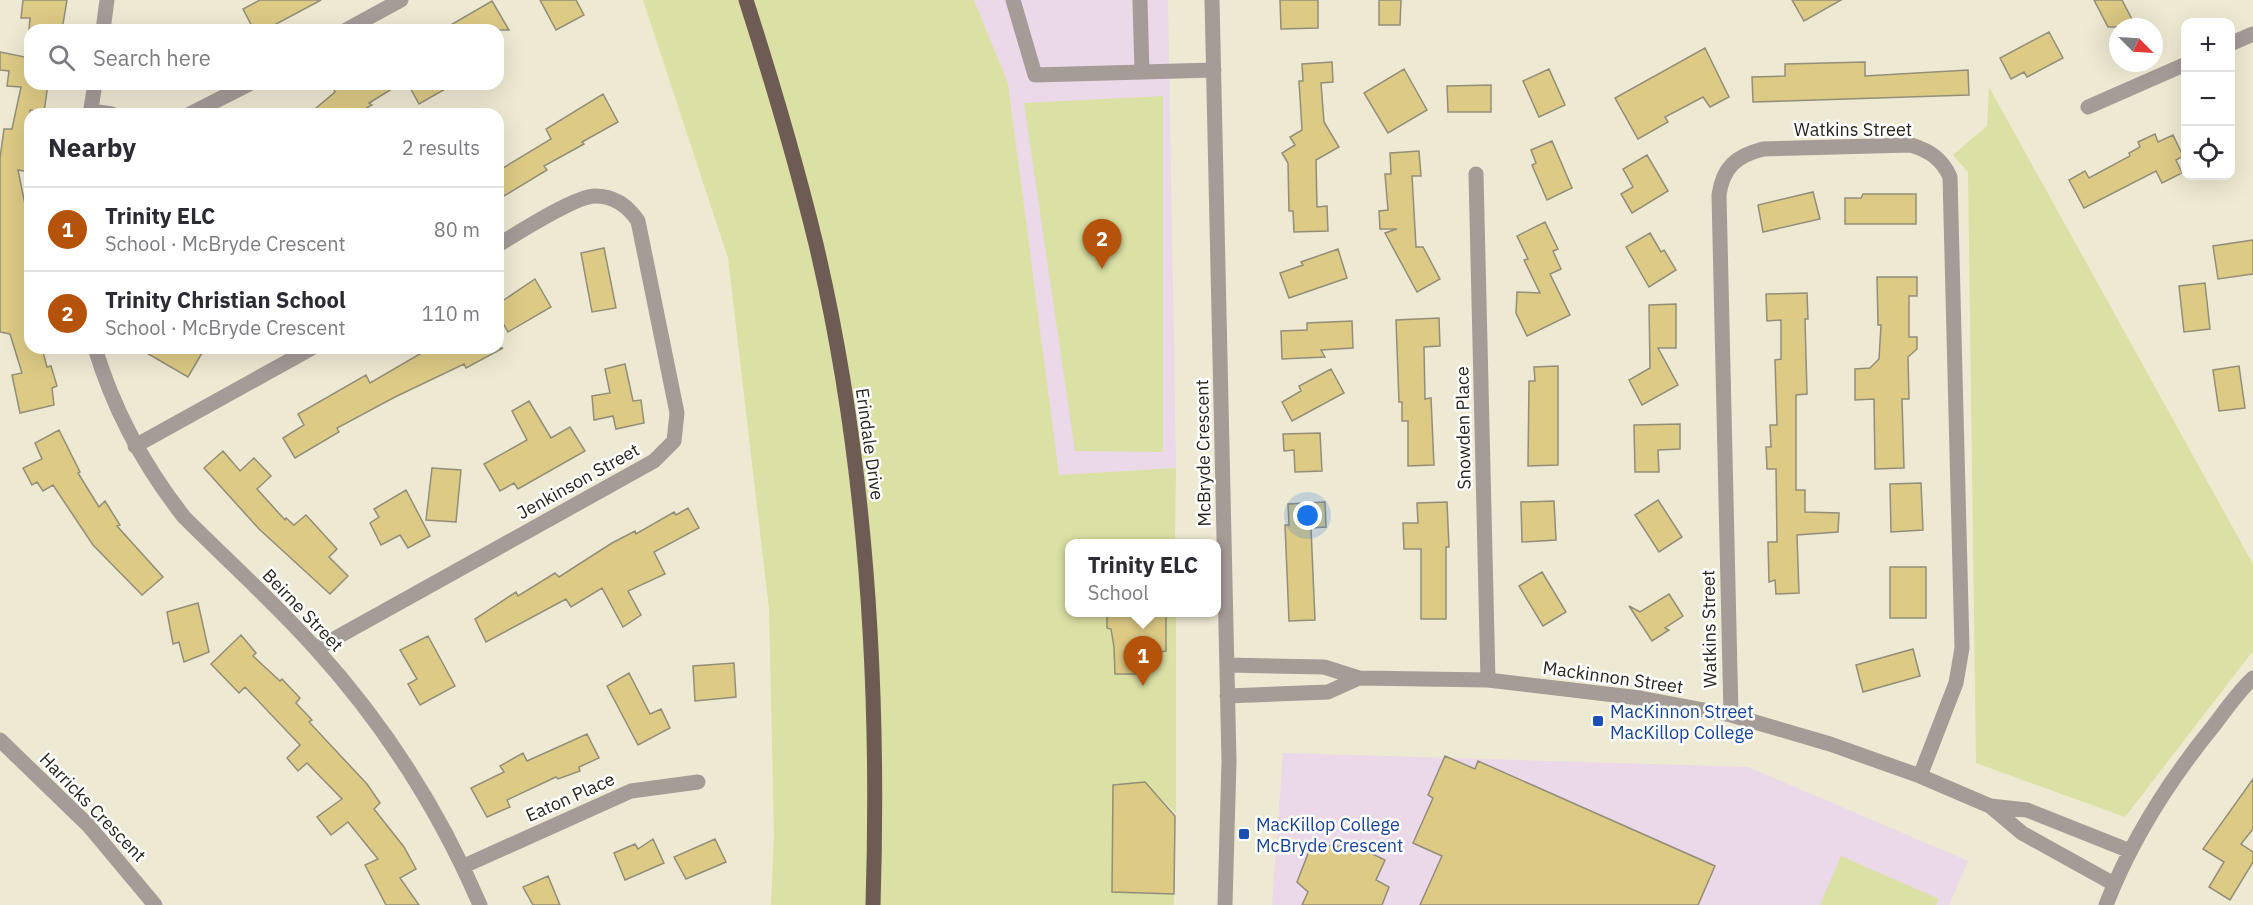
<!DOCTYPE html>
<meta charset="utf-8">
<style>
body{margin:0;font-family:"IBM Plex Sans",sans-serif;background:#f2f2f3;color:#2b2b33}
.controls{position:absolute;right:18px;top:18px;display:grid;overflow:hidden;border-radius:12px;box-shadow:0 6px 24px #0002}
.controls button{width:54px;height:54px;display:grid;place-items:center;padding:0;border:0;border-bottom:2px solid #e1e1e2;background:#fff;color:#2b2b33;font:30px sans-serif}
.compass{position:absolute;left:2109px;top:18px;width:54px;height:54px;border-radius:50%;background:#fff;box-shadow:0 6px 24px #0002;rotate:114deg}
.you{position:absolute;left:1308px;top:516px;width:21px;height:21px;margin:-15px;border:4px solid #fff;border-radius:50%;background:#1a73e8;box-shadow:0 0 0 9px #1a73e833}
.badge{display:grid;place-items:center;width:39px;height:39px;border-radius:50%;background:#b45309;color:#fff;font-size:20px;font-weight:700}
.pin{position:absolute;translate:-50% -50px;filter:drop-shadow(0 2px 3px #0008)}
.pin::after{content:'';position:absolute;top:32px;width:21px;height:18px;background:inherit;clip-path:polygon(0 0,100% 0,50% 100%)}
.popup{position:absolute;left:1065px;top:539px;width:156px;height:78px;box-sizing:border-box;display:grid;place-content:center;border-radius:12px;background:#fff;filter:drop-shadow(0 2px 4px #0005);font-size:20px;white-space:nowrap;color:#7c7c81}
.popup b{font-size:22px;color:#2b2b33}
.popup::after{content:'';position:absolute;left:50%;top:100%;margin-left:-12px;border:12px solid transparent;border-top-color:#fff}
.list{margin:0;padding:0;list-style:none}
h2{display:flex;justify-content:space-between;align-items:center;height:78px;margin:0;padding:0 24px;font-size:26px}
h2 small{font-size:20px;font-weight:400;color:#7c7c81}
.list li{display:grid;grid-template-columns:39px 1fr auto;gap:18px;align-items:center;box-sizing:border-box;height:84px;padding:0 24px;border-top:2px solid #e1e1e2}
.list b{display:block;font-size:22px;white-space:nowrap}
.list p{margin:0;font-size:20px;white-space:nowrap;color:#7c7c81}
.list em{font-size:20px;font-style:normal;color:#7c7c81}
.icon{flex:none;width:33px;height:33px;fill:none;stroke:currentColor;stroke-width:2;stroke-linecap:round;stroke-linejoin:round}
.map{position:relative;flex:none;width:2253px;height:905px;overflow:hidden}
.search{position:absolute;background:#fff;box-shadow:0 6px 24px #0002;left:24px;top:24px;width:480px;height:66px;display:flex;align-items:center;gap:15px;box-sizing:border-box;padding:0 21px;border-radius:18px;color:#7c7c81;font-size:22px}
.panel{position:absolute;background:#fff;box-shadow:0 6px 24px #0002;left:24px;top:108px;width:480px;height:246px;border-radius:18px}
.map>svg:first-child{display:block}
.education{fill:#ebd8e8}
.green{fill:#dbe0a4}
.building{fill:#dcca85;stroke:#938e79;stroke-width:1.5}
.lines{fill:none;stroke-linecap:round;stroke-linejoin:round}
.minor{stroke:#a59b97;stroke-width:15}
.major{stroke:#6d5b54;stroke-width:15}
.transit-dot{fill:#1a4fb4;stroke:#fff;stroke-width:2}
.labels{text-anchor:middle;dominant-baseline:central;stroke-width:5;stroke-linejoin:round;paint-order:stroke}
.street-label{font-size:18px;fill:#27251c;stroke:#fff}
.transit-label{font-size:18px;fill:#164399;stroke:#fff;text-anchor:start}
</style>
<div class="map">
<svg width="2253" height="905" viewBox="0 0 2253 905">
<rect width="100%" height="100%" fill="#eee9d2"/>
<!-- education -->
<path class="education" d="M974,0H1168L1176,468L1059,476L1008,83Z
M1283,753L1748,767L1968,861L1949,905H1272Z"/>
<!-- green -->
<path class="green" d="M643,0H974L1008,83L1059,475L1176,468L1175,543L1070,544V612L1176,613V813L1153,791L1175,816L1174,905H771L774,834L769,609L728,258Z
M1989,87L2253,564V651L2125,817L1976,763L1968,172L1953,155L1987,126Z
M1163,96V452L1075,451L1024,103Z
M1841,856L1939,899L1936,905H1820Z"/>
<!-- building -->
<path class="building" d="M23,0H67L62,30H29L30,18H21Z
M260,0H321L265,30H254L243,9Z
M540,0H576L584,15L556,30Z
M1280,0H1318V28L1281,29Z
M1379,0H1401L1400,25H1379Z
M1792,0H1841L1804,21Z
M2094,0H2122L2136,27H2108Z
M492,1L509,30H442Z
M2049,32L2063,58L2027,77L2024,72L2011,79L2000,58Z
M1705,48L1729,97L1710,107L1703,97L1665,117L1668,122L1638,139L1615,98Z
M0,52L30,58V84H48L44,112L30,110V172L18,170L30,229V348H42L47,367L51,366L57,386L52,388L54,405L20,413L12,375L22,373L10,334L0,332V158L4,129H12L21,87L7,86L9,71L0,70Z
M1332,62L1333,82L1321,83L1324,122L1339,147L1316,160L1317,207L1327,206L1328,231L1294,232L1293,211H1289L1288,163L1282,153L1295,145L1290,137L1302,130L1299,81H1303L1302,64Z
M1865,62V76L1968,70L1969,95L1753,102L1752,77L1785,76V64Z
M1404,69L1427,110L1388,133L1364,93Z
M1549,69L1565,105L1539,117L1523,81Z
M331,84H400L369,103L372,105L356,114H309L335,92Z
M408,84H454L419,104Z
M1491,85V112H1448L1447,86Z
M603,94L618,122L582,142L584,144L544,166L547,170L504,196L498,186V171L551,139L546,129Z
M2155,134L2158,142L2173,135L2183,156L2176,160L2182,173L2162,183L2156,171L2084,208L2069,180L2085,171L2089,178L2130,156L2129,153L2140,147L2138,142Z
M1552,141L1572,188L1547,200L1532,165L1536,163L1531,150Z
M1419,151L1421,176H1412L1416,247H1423L1440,279L1417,292L1385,233L1397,229H1380L1379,211L1388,210L1385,174H1391L1390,153Z
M1647,155L1668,191L1632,213L1621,194L1633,187L1623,169Z
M1813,192L1820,219L1763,232L1758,205Z
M1863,194H1916V224H1845V198H1861Z
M1545,222L1558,249L1553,251L1561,269L1550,274L1570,315L1527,336L1516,313L1517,292L1540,293L1524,260L1528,259L1517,236Z
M1650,233L1661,252L1664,250L1676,270L1649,287L1626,247Z
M2253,240V274L2218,279L2213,246Z
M604,248L616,308L592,312L581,253Z
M1338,249L1347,278L1289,298L1280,273L1303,265L1301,262Z
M1877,277H1917V296H1909V337H1917V349L1908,357L1909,399H1902L1904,468L1875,469L1874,399L1855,400V369L1870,368L1879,359L1881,325H1878Z
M535,279L551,307L508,332L498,314V304Z
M2205,283L2210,329L2184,332L2179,286Z
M1807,293L1808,319H1805L1807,394L1796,395V490H1805V512L1839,513L1838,532L1797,535L1799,593L1776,594L1775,580L1769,582L1768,542H1777L1776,469H1767L1766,447H1771L1770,425H1777L1775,360L1781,359V320L1767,321L1766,294Z
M1676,304V348H1658L1678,385L1642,405L1629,380L1650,368L1649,305Z
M1439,318L1440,346L1424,347L1425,399L1431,398L1434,465L1408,466V421H1402V402H1399L1396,320Z
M1352,321L1353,348L1321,350L1325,357L1282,359L1281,331L1307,330V323Z
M138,348H205L188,377Z
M430,348H503L466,368L464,364L395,397L337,428L339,432L295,458L283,438L304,425L298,414L366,375L370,383Z
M625,364L633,401L641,400L644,423L616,429L613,416L594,420L592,396L610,393L605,369Z
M1558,366V465L1528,466L1529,381H1535L1534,367Z
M2239,366L2245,408L2219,411L2213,370Z
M1331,369L1344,393L1292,421L1282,402L1301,391L1299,386Z
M529,401L551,438L570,427L585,451L518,489L514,483L500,491L484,464L527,440L512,411Z
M1680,424V449L1658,450L1659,472H1635L1634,425Z
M59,430L80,472L78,473L99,507L105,501L120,525L117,526L163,577L142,595L93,545L53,485L43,491L37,482L32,485L23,468L42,459L35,443Z
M1320,433L1322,471L1295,472L1294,450L1284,451L1283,434Z
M223,451L240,471L254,458L271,476L257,489L285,520L286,518L294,525L306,515L337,549L329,557L348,576L330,594L259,529L204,468Z
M432,468L461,470L456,522L426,520Z
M1921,483L1923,530L1891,532L1890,484Z
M406,490L430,536L408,548L400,535L381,545L370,523L379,517L374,509Z
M1658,500L1682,537L1659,552L1635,515Z
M1554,501L1556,540L1522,542L1521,502Z
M1325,502L1326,527L1311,528L1315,620L1289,621L1285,525H1289L1288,504Z
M1447,502L1449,547H1446V619H1421V549H1404L1403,523H1418L1417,503Z
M688,508L699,528L654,552L665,574L628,591L641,615L623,627L602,588L571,607L566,599L486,642L475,619L516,592L518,596L555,573L559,577L612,543L635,531L636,534L674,512L676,515Z
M1890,567H1926V618H1890Z
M1542,572L1566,612L1543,626L1519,586Z
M1669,594L1683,616L1665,628L1669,630L1652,641L1629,606L1640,612Z
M198,603L209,652L184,662L179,642L173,644L167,612Z
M1107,612H1166V651L1146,654L1147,674H1115L1114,647L1111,629L1107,628Z
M241,635L256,653L253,656L280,681L282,679L300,698L296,703L312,720L309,722L367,784L380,803L374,809L404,847L416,869L400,878L419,905H386L365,865L378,859L348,822L331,835L317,817L342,799L307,763L298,771L287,758L300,745L245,687L239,693L211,664Z
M428,636L455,686L420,705L408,684L417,679L400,650Z
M1913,649L1920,676L1863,692L1856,665Z
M734,663L736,697L695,701L693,666Z
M629,673L650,714L661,709L670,728L638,745L607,686Z
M587,734L599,758L579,767L580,771L558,779L556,777L507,800L510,807L487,817L471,788L504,772L500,766L523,753L527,761Z
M1445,756L1475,769L1478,761L1715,866L1698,905H1420L1442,856L1413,843L1433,798L1428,795Z
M2253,779V829L2241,844L2253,852V862L2230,900L2209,887L2224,862L2203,849Z
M1145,782L1175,816L1174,894L1112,892L1113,785Z
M653,839L664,863L625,880L614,853L635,844L638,849Z
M715,839L726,862L686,879L674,857Z
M1324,845L1360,848L1385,860L1376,880L1389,887L1382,905H1302L1308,892L1297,882L1311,846Z
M548,876L560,905H533L523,887Z"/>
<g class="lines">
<!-- minor -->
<path class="minor" d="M1013,0L1035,75L1214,70
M1140,0L1142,72
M1212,0L1229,761L1225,905
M103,30L107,0
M346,30L401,0
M2230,44L2253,34
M2088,107L2186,64
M91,111L112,114
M90,114L95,84
M190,114L249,84
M1476,174L1488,680
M95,348C114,411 144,466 184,517C228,561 275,603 316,649C384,724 440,812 480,905
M135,446L312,348
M316,649L654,461L674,441L677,413L638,221C628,206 614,196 595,196C575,196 518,233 498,245
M1227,665L1324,667L1359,678L1488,680L1640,698L1731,715L1830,744L1920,776L1990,806L2027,810L2130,851
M1227,696L1328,692L1359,678
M1731,715L1719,195C1723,167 1736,156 1763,149L1911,145C1930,151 1942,159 1950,177L1962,648L1956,683L1920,776
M0,740L88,825L155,905
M1990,806L2022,833L2114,884
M464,866L631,791L698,782
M2106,905C2132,838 2170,779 2215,724C2227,708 2239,691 2253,678"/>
<!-- major -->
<path class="major" d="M746,0C772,81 796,162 816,244C867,460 880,684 873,905"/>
</g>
<!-- markers -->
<g class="transit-dot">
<rect x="1592" y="715" width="12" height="12" rx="3"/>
<rect x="1238" y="828" width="12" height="12" rx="3"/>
</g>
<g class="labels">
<!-- street labels -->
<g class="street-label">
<text x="1853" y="129">Watkins Street</text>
<text transform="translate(1463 428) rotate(-91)">Snowden Place</text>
<text transform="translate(870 444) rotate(82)">Erindale Drive</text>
<text transform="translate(1203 453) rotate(-91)">McBryde Crescent</text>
<text transform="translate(578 481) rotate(-29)">Jenkinson Street</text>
<text transform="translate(303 610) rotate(46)">Beirne Street</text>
<text transform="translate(1709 629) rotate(-91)">Watkins Street</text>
<text transform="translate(1613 677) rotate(8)">Mackinnon Street</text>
<text transform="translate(570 797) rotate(-24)">Eaton Place</text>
<text transform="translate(93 807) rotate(46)">Harricks Crescent</text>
</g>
<!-- transit labels -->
<g class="transit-label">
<text x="1610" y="711">MacKinnon Street<tspan x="1610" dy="21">MacKillop College</tspan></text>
<text x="1256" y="824">MacKillop College<tspan x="1256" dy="21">McBryde Crescent</tspan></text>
</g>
</g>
</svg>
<div class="controls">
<button>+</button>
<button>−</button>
<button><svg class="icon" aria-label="locate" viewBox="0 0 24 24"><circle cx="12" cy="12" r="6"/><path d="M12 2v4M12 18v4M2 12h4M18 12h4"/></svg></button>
</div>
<svg class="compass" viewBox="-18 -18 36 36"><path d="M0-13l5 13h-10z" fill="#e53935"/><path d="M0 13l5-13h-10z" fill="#7c7c81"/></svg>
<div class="you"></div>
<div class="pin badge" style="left:1143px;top:686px">1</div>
<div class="popup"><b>Trinity ELC</b>School</div>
<div class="pin badge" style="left:1102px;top:269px">2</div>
<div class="search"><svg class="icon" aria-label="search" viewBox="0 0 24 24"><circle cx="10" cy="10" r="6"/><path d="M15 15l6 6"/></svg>Search here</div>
<section class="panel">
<h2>Nearby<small>2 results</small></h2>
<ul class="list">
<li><span class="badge">1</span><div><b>Trinity ELC</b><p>School · McBryde Crescent</p></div><em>80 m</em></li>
<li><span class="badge">2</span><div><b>Trinity Christian School</b><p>School · McBryde Crescent</p></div><em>110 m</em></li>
</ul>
</section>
</div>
